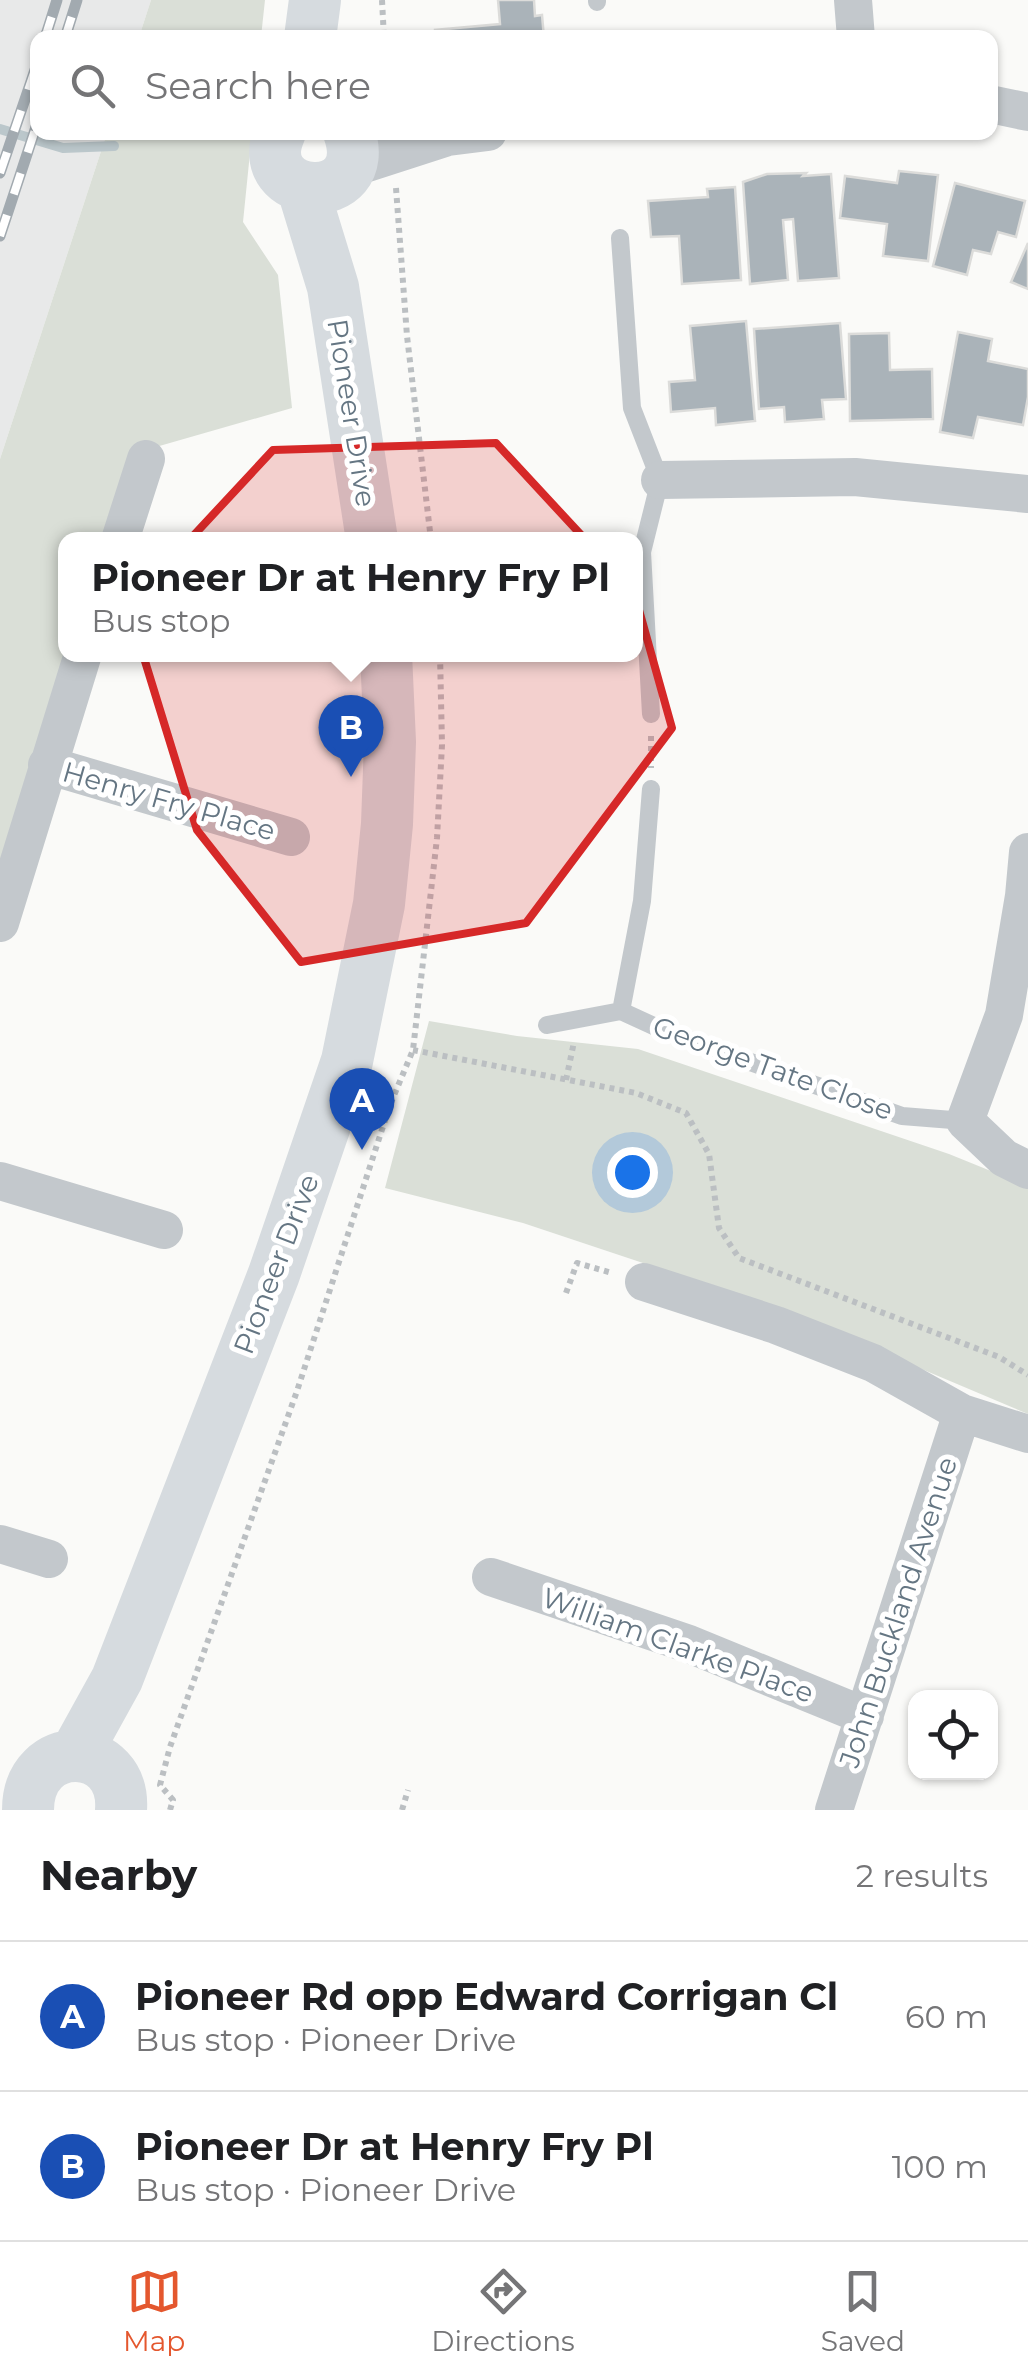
<!DOCTYPE html>
<meta charset="utf-8">
<style>
body{margin:0;font-family:Montserrat,sans-serif;background:#f6f6f6;color:#202124}
.controls{position:absolute;right:30px;bottom:30px;display:grid;overflow:hidden;border-radius:20px;box-shadow:0 2px 8px #0004}
.controls button{width:90px;height:90px;display:grid;place-items:center;padding:0;border:0;border-bottom:2px solid #e0e0e0;background:#fff;color:#202124;font:50px sans-serif}
.you{position:absolute;left:632px;top:1172px;width:35px;height:35px;margin:-25px;border:8px solid #fff;border-radius:50%;background:#1a73e8;box-shadow:0 0 0 15px #1a73e833}
.badge{display:grid;place-items:center;width:65px;height:65px;border-radius:50%;background:#e4572e;color:#fff;font-size:32px;font-weight:700}
.pin{position:absolute;translate:-50% -82px;filter:drop-shadow(0 2px 5px #0008)}
.pin::after{content:'';position:absolute;top:52px;width:35px;height:30px;background:inherit;clip-path:polygon(0 0,100% 0,50% 100%)}
.popup{position:absolute;left:58px;top:532px;width:585px;height:130px;box-sizing:border-box;display:grid;place-content:center;border-radius:20px;background:#fff;filter:drop-shadow(0 2px 8px #0005);font-size:32px;white-space:nowrap;color:#757577}
.popup b{font-size:38px;color:#202124}
.popup::after{content:'';position:absolute;left:50%;top:100%;margin-left:-20px;border:20px solid transparent;border-top-color:#fff}
.list{margin:0;padding:0;list-style:none}
h2{display:flex;justify-content:space-between;align-items:center;height:130px;margin:0;padding:0 40px;font-size:42px}
h2 small{font-size:32px;font-weight:400;color:#757577}
.list li{display:grid;grid-template-columns:65px 1fr auto;gap:30px;align-items:center;box-sizing:border-box;height:150px;padding:0 40px;border-top:2px solid #e0e0e0}
.list b{display:block;font-size:38px;white-space:nowrap}
.list p{margin:0;font-size:32px;white-space:nowrap;color:#757577}
.list em{font-size:32px;font-style:normal;color:#757577}
.icon{flex:none;width:55px;height:55px;fill:none;stroke:currentColor;stroke-width:2;stroke-linecap:round;stroke-linejoin:round}
.map{position:relative;flex:none;width:1028px;height:1810px;overflow:hidden}
.search{position:absolute;background:#fff;box-shadow:0 2px 8px #0004;left:30px;right:30px;top:30px;height:110px;display:flex;align-items:center;gap:25px;box-sizing:border-box;padding:0 35px;border-radius:20px;color:#757577;font-size:38px}
.sheet{height:430px;background:#fff}
nav{display:flex;justify-content:space-around;align-items:center;box-sizing:border-box;height:140px;border-top:2px solid #e0e0e0;background:#fff;font-size:28px;color:#757577}
nav a{display:grid;justify-items:center;gap:5px}
nav .on{color:#e4572e}
.map>svg:first-child{display:block}
.built{fill:#e8e9e9}
.green{fill:#dadfd7}
.lines{fill:none;stroke-linecap:round;stroke-linejoin:round}
.stream{stroke:#bbc7cb;stroke-width:10}
.building{fill:#aab3b9;stroke:#dcdcda;stroke-width:2.5}
.path{stroke:#bbbfc2;stroke-width:6;stroke-dasharray:5 5;stroke-linecap:butt}
.lane{stroke:#c3c8cc;stroke-width:18}
.street{stroke:#c3c8cc;stroke-width:38}
.secondary{stroke:#d6dbdf;stroke-width:52}
.rail-casing{stroke:#a2aab0;stroke-width:11}
.rail{stroke:#fff;stroke-width:8;stroke-dasharray:22;stroke-linecap:butt}
.marked{fill:#d62828;fill-opacity:0.2;stroke:#d62828;stroke-width:8;stroke-linejoin:round}
.labels{text-anchor:middle;dominant-baseline:central;stroke-width:10;stroke-linejoin:round;paint-order:stroke}
.street-label{font-size:28px;fill:#657683;stroke:#fff}
</style>
<div class="map">
<svg width="1028" height="1810" viewBox="0 0 1028 1810">
<rect width="100%" height="100%" fill="#fafaf8"/>
<!-- built -->
<path class="built" d="M0,0H151L139,37L38,38V132L107,133L0,459Z"/>
<!-- green -->
<path class="green" d="M151,0H265L261,37H139Z
M107,133H252L243,222L278,275L292,408L135,453L107,539L66,540V654L0,871V459Z
M429,1021L517,1036L638,1049L949,1154L1028,1186V1414L860,1343L649,1265L523,1223L385,1188Z"/>
<g class="lines">
<!-- stream -->
<path class="stream" d="M0,129L63,148L114,146"/>
</g>
<!-- building -->
<path class="building" d="M498,0H534L535,16L542,15L544,38H435V30L500,24Z
M899,171L938,175L928,261L883,256L887,224L840,218L845,176L897,183Z
M806,173L803,176L831,174L839,278L798,281L793,219L783,220L788,280L750,284L743,182L767,174Z
M955,183L1025,201L1016,237L998,232L991,254L973,250L967,275L933,266Z
M735,187L741,280L682,284L679,236L651,237L648,201L708,197L707,189Z
M1028,243V289L1011,282Z
M746,321L755,421L716,425L715,408L671,412L669,382L695,380L690,326Z
M840,323L846,399L822,400L824,419L785,422L784,407L759,409L754,329Z
M958,332L992,339L988,361L1028,369V397L1023,425L978,417L973,438L940,432Z
M889,333L890,370L932,369L933,419L850,421L849,334Z"/>
<g class="lines">
<!-- path -->
<path class="path" d="M382,0L384,38
M396,188L407,336L431,540
M651,736V768
M413,1050L636,1093L686,1113L709,1154L719,1228L739,1258L999,1357L1028,1375
M566,1080L574,1042
M566,1293L577,1263L612,1273
M170,1810L173,1800L160,1785L170,1747L297,1391L390,1105L413,1050L437,838L442,745L440,654
M402,1810L408,1790"/>
<!-- lane -->
<path class="lane" d="M597,0V2
M620,238L632,408L660,480L642,552L651,714
M621,1011L642,901L651,789
M547,1025L621,1011L669,1033L902,1116L965,1121"/>
<!-- street -->
<path class="street" d="M853,0L856,38
M990,104L1028,112
M349,169L448,137L488,132
M660,480L855,477L1028,494
M120,540L146,459
M47,765L291,837
M1028,852L1024,896L1004,1015L965,1121L1004,1158L1028,1170
M0,923L83,654
M0,1181L164,1230
M644,1282L776,1325L873,1363L962,1413L1028,1434
M0,1544L49,1559
M491,1577L689,1644L865,1716
M834,1810L962,1413"/>
<!-- secondary -->
<path class="secondary" d="M310,38L315,0
M280,132C249,202 376,211 349,132
M303,189L333,287L372,540
M75,1755L117,1679L274,1274L347,1061L379,904L387,824L390,742L386,654
M28,1810C28,1736 126,1740 121,1810"/>
<!-- rail casing -->
<g class="rail-casing">
<path id="rail" d="M45,38L57,0
M65,38L77,0
M0,173L38,61
M0,236L38,121"/>
</g>
<!-- rail -->
<use href="#rail" class="rail"/>
</g>
<!-- marked area -->
<path class="marked" d="M496,443L634,592L672,728L526,923L301,962L197,830L128,606L273,450Z"/>
<g class="labels">
<!-- street labels -->
<g class="street-label">
<text transform="translate(352 413) rotate(81)">Pioneer Drive</text>
<text transform="translate(169 801) rotate(16)">Henry Fry Place</text>
<text transform="translate(773 1068) rotate(20)">George Tate Close</text>
<text transform="translate(276 1264) rotate(-69)">Pioneer Drive</text>
<text transform="translate(898 1612) rotate(-72)">John Buckland Avenue</text>
<text transform="translate(678 1645) rotate(20)">William Clarke Place</text>
</g>
</g>
</svg>
<div class="controls">
<button><svg class="icon" aria-label="locate" viewBox="0 0 24 24"><circle cx="12" cy="12" r="6"/><path d="M12 2v4M12 18v4M2 12h4M18 12h4"/></svg></button>
</div>
<div class="you"></div>
<div class="pin badge" style="left:362px;top:1150px;background:#1a4fb4">A</div>
<div class="pin badge" style="left:351px;top:777px;background:#1a4fb4">B</div>
<div class="popup"><b>Pioneer Dr at Henry Fry Pl</b>Bus stop</div>
<div class="search"><svg class="icon" aria-label="search" viewBox="0 0 24 24"><circle cx="10" cy="10" r="6"/><path d="M15 15l6 6"/></svg>Search here</div>
</div>
<section class="sheet">
<h2>Nearby<small>2 results</small></h2>
<ul class="list">
<li><span class="badge" style="background:#1a4fb4">A</span><div><b>Pioneer Rd opp Edward Corrigan Cl</b><p>Bus stop · Pioneer Drive</p></div><em>60 m</em></li>
<li><span class="badge" style="background:#1a4fb4">B</span><div><b>Pioneer Dr at Henry Fry Pl</b><p>Bus stop · Pioneer Drive</p></div><em>100 m</em></li>
</ul>
</section>
<nav>
<a class="on"><svg class="icon" aria-label="map" viewBox="0 0 24 24"><path d="M3 6l6-2 6 2 6-2v14l-6 2-6-2-6 2zM9 4v14M15 6v14"/></svg>Map</a>
<a><svg class="icon" aria-label="directions" viewBox="0 0 24 24"><path d="M12 3l9 9-9 9-9-9zM9 14v-3h6M13 9l2 2-2 2"/></svg>Directions</a>
<a><svg class="icon" aria-label="saved" viewBox="0 0 24 24"><path d="M7 4h10v16l-5-4-5 4z"/></svg>Saved</a>
</nav>
